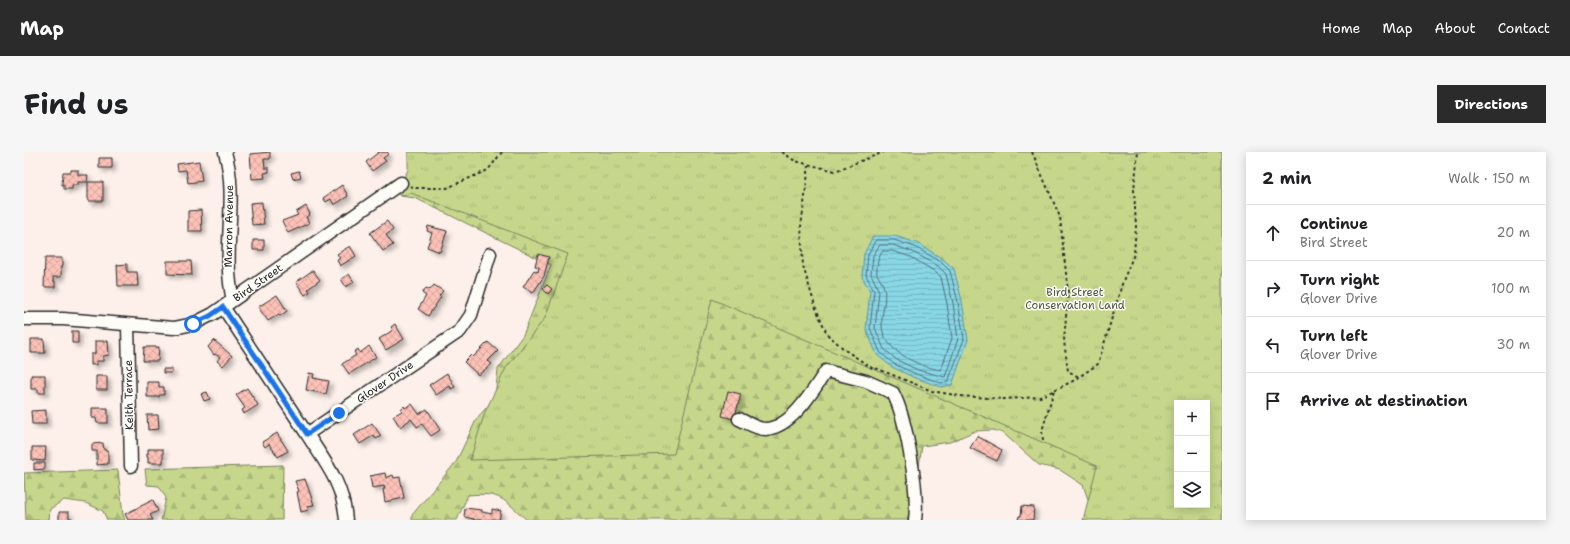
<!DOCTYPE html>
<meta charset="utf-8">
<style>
body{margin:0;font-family:"Shantell Sans",sans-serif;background:#f6f6f6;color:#202124}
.controls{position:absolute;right:12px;bottom:12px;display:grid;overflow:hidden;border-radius:0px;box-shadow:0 2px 10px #0003}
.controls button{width:36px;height:36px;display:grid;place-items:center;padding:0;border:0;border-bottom:1px solid #e0e0e0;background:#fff;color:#202124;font:20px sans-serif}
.stop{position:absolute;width:12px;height:12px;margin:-9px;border:3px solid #1a73e8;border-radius:50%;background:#fff}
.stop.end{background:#1a73e8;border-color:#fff;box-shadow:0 1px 4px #0008}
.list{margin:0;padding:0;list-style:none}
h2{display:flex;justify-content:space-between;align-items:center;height:52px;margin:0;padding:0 16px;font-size:17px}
h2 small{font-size:13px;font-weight:400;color:#757577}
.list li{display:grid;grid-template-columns:26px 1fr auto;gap:12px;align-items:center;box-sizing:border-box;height:56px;padding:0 16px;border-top:1px solid #e0e0e0}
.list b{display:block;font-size:15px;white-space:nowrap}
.list p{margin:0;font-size:13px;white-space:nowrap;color:#757577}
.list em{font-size:13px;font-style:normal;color:#757577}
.icon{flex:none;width:22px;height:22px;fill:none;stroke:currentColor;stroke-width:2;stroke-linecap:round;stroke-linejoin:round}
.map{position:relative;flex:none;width:1198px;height:368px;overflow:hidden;border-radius:0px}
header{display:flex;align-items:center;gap:24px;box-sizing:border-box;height:56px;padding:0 20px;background:#2b2b2b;color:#fff}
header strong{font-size:19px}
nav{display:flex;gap:22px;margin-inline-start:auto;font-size:14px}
.intro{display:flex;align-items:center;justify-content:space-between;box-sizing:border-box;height:96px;padding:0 24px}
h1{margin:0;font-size:28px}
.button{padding:10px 18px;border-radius:0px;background:#2b2b2b;color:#fff;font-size:14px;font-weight:700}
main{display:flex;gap:24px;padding:0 24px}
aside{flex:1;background:#fff;border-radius:0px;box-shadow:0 2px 10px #0003}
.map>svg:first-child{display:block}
.forest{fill:url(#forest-firs);stroke:#78815c;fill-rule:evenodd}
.park{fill:url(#park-tufts);stroke:#78815c;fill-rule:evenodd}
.water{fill:url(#water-rules);stroke:#63929b}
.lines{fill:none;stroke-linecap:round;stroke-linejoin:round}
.shore{stroke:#506f76;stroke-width:1}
.building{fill:url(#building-cross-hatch);stroke:#2b2b2b;filter:url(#shadow)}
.minor-casing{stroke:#2b2b2b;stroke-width:15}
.path{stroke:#2b2b2b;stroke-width:2;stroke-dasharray:3 3;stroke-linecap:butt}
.minor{stroke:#fdfcf7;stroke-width:12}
.route{stroke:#1a73e8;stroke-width:5}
.labels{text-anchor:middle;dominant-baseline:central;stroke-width:3;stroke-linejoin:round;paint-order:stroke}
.street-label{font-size:11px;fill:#2b2b2b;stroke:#fdfcf7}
.park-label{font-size:11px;fill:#525643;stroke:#fdfcf7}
</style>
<header>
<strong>Map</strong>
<nav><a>Home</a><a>Map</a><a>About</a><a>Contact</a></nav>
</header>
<div class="intro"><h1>Find us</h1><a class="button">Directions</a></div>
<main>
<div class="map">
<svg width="1198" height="368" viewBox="0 0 1198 368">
<defs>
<pattern id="forest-firs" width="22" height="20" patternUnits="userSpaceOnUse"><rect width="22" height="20" fill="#c6d78c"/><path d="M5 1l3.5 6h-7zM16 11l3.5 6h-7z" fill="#aab979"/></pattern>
<pattern id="park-tufts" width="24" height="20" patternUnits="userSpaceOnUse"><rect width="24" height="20" fill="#c6d78c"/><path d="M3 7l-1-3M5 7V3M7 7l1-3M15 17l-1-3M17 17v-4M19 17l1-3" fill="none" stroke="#aab979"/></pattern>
<pattern id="water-rules" width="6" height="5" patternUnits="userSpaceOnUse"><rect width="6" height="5" fill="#88d6e6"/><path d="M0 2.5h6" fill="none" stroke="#76b8c5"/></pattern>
<pattern id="building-cross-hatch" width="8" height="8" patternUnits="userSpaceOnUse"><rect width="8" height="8" fill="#fcc1b7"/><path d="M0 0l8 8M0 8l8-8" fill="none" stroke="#d8a69e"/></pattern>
<filter id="shadow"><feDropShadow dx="3.5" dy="3.5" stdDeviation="2" flood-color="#0004"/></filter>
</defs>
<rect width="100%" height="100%" fill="#fdf0ea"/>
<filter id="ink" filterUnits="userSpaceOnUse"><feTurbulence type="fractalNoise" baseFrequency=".025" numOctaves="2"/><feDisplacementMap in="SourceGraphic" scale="8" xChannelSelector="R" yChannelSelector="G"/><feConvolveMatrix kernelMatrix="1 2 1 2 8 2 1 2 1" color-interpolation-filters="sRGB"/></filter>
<g filter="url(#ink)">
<!-- forest -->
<path class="forest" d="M443,0H1198V368L1065,350L1059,333L1036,318L1015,313L979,281L969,278L951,279L926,290L898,294L887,368H503C479,347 477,340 444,343L433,368H388V363L432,310L453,266L471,246L474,217L499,183L527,113L391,46L376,44L368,28H385ZM1153,251H1183V353H1153Z
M259,313L258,368H137L142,346L135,334L123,333L121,317Z
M94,318L99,363L101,368H83L79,359L62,351L40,348L26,357L25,368H2L0,321Z"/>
<!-- park -->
<path class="park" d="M384,0H1198V368H1059L1073,314L688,147L650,302L446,308L461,260L482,216L521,166L544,102L387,41L376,44L368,28L380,25L384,18ZM1153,251H1183V353H1153Z"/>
<!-- water -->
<path class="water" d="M849,84H871L893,91L919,107L930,117L938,149L944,188L928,233L917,235L891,226L868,215L853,203L842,177L846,139L838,125L840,102Z"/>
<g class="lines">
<!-- shore -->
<path class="shore" d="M852,88H870L891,95L917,110L926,119L934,150L940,187L924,230L917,231L892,222L870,212L856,200L846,176L850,139L842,123L844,103Z
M856,93H869L889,100L914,114L922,122L929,151L934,187L921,225L894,218L873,208L860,197L851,176L855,139L847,122L849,104Z
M859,99H868L887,105L910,119L917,125L923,152L928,186L917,218C895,215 858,198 858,173C857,161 863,148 860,136C859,131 855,127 853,122C852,115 854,104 859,99Z"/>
</g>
<!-- building -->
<path class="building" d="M246,0V7H240L241,16H245V20L240,21L241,26L228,27L226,2Z
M355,0H363L365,2L359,6L362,9L348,19L342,10Z
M75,6H88V16H75Z
M175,9L178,29L164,31L162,18L154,19L153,12Z
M47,18H54V23H64L63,30H54V33H48V37H40V33H38L39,20H47Z
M275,19L277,25L269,27L267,21Z
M64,30H79V49H64Z
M318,33L324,44L310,53L307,47L302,50L299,46Z
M238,50L240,72L228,73L226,51Z
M282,54L286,62L282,65L285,71L264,81L258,69L274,63L272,60Z
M177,58L178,79H164V59Z
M363,69L369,78L362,83L369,93L359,99L346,81Z
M404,74L423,79L416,100L403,95L408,81L403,79Z
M229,88H240V98H229Z
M326,94L332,104L316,114L313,108L316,106L313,102Z
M514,102L525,105L520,124L509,141L499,135L510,118L514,120L515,115L511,114Z
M21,106H38V114H37V125H29V129H31V135H20Z
M143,109H167L168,123L143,122Z
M103,112V120H113L114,134H94L93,113Z
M289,118L296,128L284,137L286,140L281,143L272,130Z
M325,122L330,130L322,135L317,127Z
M410,133L419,139L415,144L417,145L404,164L394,157L402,144L398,141L402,136L406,138Z
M523,133L528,137L524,142L519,137Z
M253,143L263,159L256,164L255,162L244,169L234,155Z
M371,172L380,187L362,198L355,187L369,178L367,175Z
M48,179H54V191H48Z
M7,187H20L21,201H7Z
M190,188L208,204L199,214L193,209L196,205L191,202L190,203L184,195Z
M71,189H84L85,203L79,204V209H72V213H67V202H71Z
M464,190L474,199L464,209L468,212L454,223L440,210L447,203L449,205Z
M345,194L352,205L325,222L318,212L332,203L330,200L334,197L336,201Z
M120,195H135L134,209H119Z
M139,217H148V221H139Z
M285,221L290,222L289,226L305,229L302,242L282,238Z
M423,221L431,235L427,237L426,234L412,243L405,233Z
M7,223H21V241H14V237H7Z
M72,224H83V238H72Z
M123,230H135V235H140V243H135V245H123Z
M223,236L234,253L220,262L218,258L221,256L212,243Z
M704,239L717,242L710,267L698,264Z
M183,240L186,247L180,249L177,242Z
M388,252L395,262L403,257L416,278L407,284L398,272L393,275L387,267L376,275L369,264L378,259L377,257L380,254L381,256Z
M68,256H84V271H73L72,266H68Z
M22,258V272H8L7,259Z
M123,263H134L135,277L124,278Z
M348,271L357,284L352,287L350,283L336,292L330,283Z
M253,281L264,299L254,305L245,292L241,295L238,290Z
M953,284L978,298L973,309L946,296Z
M79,291L80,298H84V312L73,313V299H68V292Z
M8,295H22L21,309L8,308Z
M124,297H139V311H124V305H123V302H124Z
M10,311H21V317L10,318Z
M361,321L362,326L369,323L370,326L376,325L380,346L361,350L359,337H361L360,334L348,336L346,324Z
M281,327L290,353L284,354L285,358L277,360L273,340L275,339L271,329Z
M129,348L134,359L126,363L129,368H104L101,362Z
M998,354L1010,355L1009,368H994L995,364H997Z
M441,356L458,358V360L468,362V357L477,359L475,368L468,367V368H449L450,367L440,365Z
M35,360H45V366H48V368H35Z"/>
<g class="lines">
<!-- minor casing -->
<g class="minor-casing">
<path id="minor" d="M201,0C215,48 197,99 209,148
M199,155L283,282L436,179L447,163L466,102
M0,167H39L150,176L169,172L189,162L377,31
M104,173L107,314
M715,267C722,270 733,277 741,277C767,276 789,239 802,219L842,229L869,241C882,265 895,340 891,368
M283,282C302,312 319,331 322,368"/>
</g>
<!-- path -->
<path class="path" d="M758,0L771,9L811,19L860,0
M1008,0L1036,65L1044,140L1040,189L1044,219L1055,225
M785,13L777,75L779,114L791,154L803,182L821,198L848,216L854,217L908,239L936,244L980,247L1016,245L1049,229L1074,212L1099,129L1110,102L1112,74L1110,38L1114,0
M386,34L392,36H423L464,18L478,0
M1019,288L1018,279L1030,238"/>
<!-- minor -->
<use href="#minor" class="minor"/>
</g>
</g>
<g class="lines" filter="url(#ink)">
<!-- route -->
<path class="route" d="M169,172L186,164L199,155L283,282L315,261"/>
</g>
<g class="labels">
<!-- street labels -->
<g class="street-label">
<text transform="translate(205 74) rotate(-89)">Marron Avenue</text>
<text transform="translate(234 131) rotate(-35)">Bird Street</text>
<text transform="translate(361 230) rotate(-34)">Glover Drive</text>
<text transform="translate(105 243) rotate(-91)">Keith Terrace</text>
</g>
<!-- park labels -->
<g class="park-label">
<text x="1051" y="140">Bird Street<tspan x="1051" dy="13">Conservation Land</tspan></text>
</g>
</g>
</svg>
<div class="controls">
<button>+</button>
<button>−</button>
<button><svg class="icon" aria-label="layers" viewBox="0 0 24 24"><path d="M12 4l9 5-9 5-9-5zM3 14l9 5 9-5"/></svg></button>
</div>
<div class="stop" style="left:169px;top:172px"></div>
<div class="stop end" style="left:315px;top:261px"></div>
</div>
<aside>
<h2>2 min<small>Walk · 150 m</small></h2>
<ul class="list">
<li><svg class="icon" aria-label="ahead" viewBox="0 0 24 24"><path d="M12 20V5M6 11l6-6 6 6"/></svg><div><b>Continue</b><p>Bird Street</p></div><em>20 m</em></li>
<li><svg class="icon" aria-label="right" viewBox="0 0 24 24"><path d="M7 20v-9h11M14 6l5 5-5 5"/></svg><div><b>Turn right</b><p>Glover Drive</p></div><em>100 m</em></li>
<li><svg class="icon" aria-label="left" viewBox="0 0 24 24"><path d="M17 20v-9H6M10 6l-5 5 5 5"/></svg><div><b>Turn left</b><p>Glover Drive</p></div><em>30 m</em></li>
<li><svg class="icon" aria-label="arrive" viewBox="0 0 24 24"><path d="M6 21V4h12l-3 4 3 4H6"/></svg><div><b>Arrive at destination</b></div></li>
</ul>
</aside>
</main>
